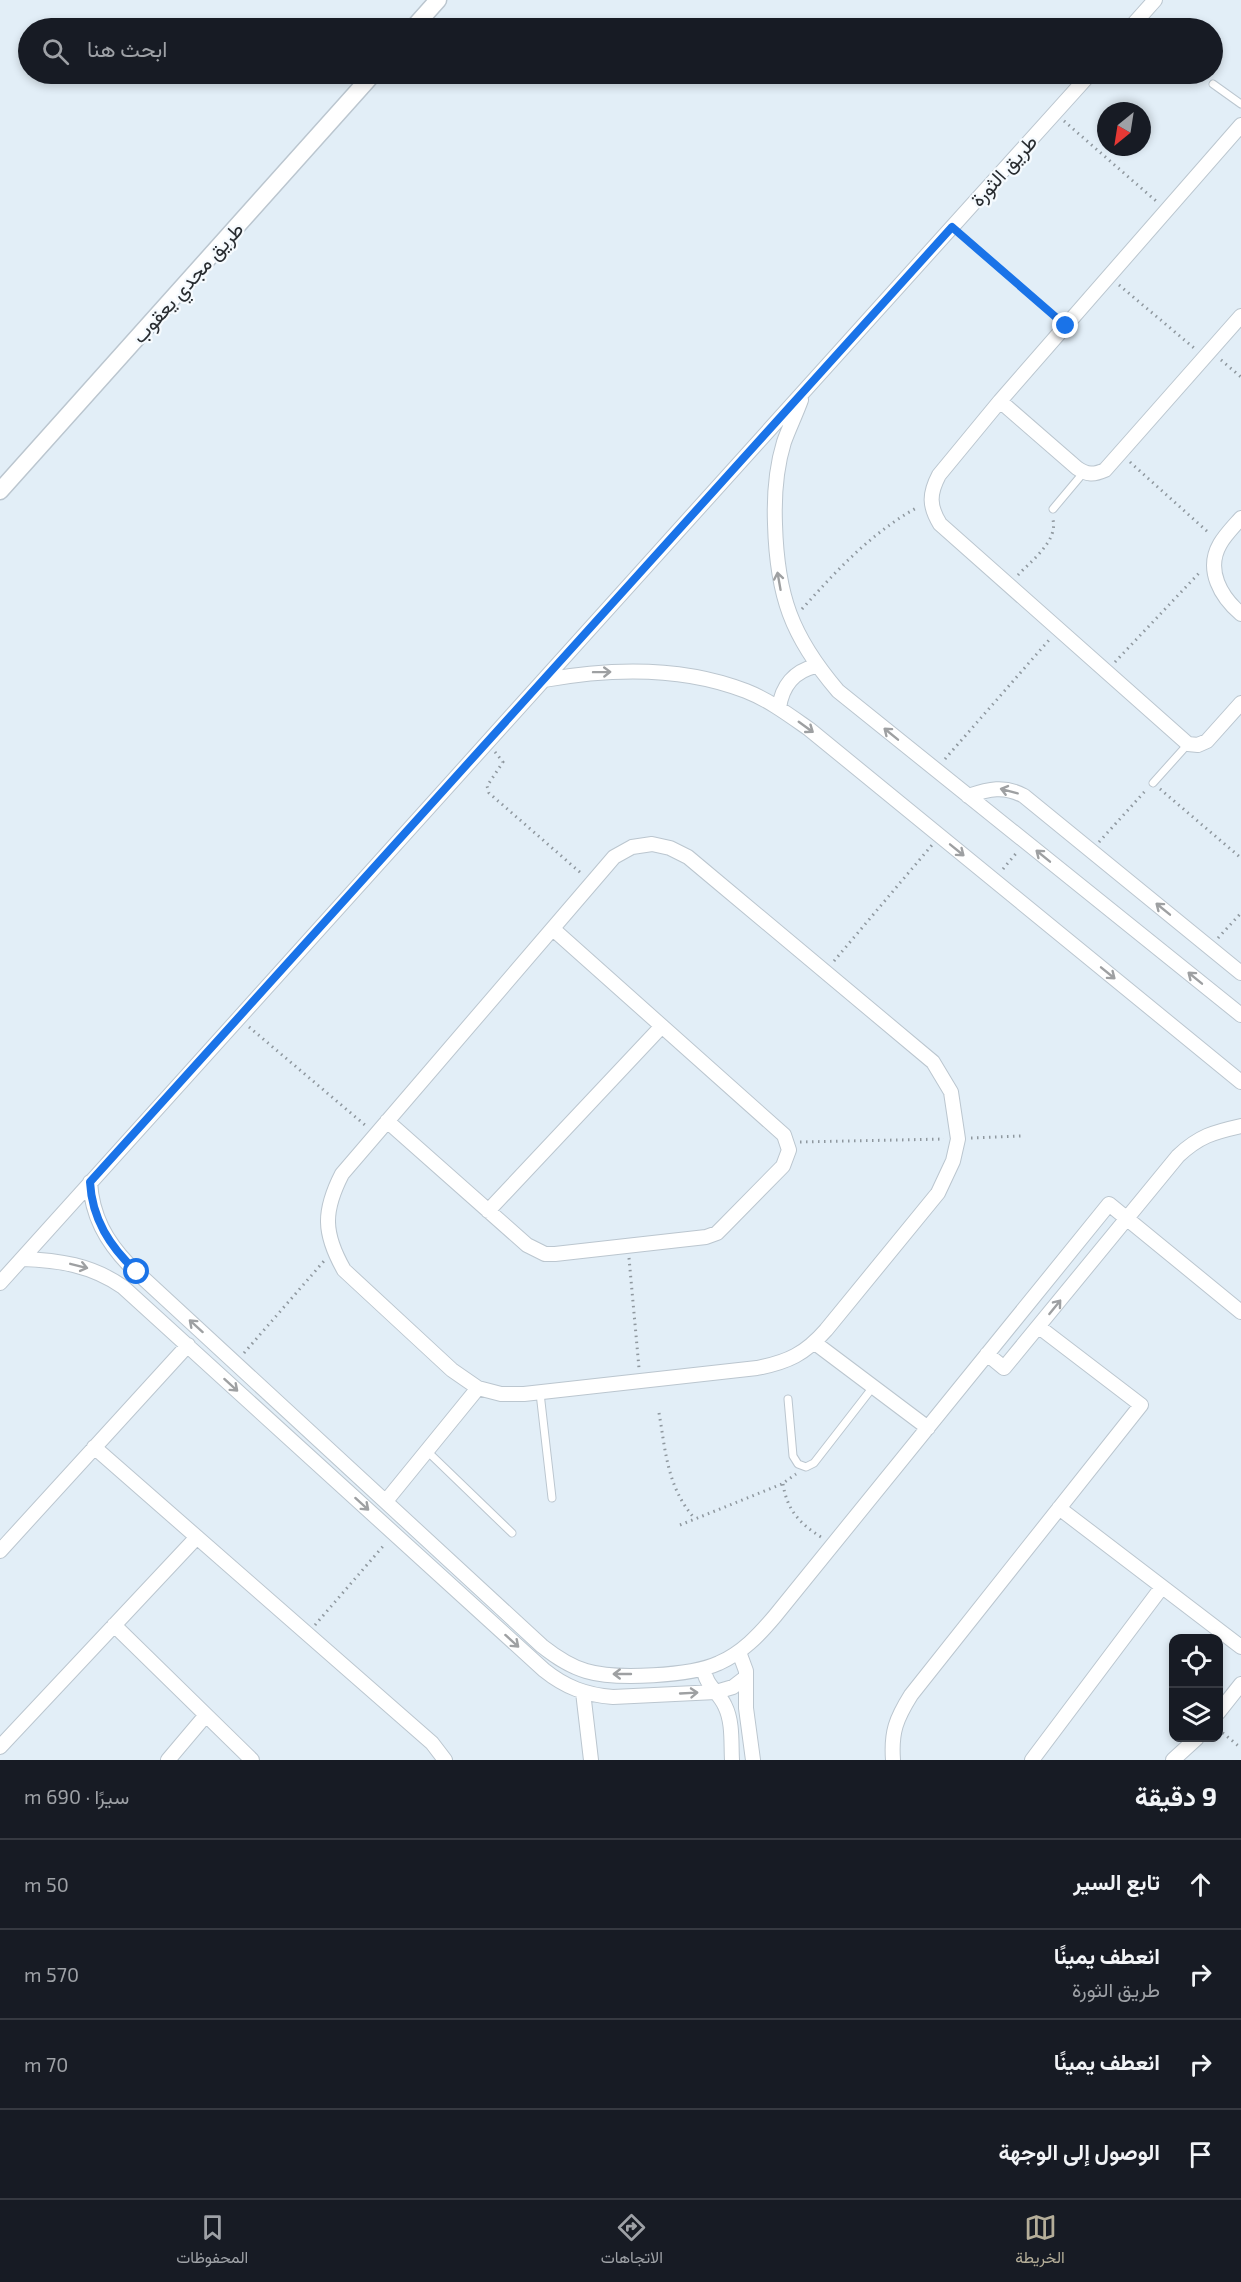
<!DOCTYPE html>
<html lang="ar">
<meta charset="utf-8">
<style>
body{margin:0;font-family:"Exo 2",Vazirmatn,sans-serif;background:#242831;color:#f1f3f6;direction:rtl}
.controls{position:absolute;right:18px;bottom:18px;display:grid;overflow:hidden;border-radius:12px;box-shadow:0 3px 9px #0003}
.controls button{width:54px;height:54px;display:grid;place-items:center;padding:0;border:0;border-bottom:2px solid #363941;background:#171b24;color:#f1f3f6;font:30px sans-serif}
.compass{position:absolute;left:1097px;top:102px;width:54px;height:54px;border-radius:50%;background:#171b24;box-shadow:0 3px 9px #0003;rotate:210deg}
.stop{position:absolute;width:18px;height:18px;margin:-14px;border:4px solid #1a73e8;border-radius:50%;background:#fff}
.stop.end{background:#1a73e8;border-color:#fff;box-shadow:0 2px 6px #0008}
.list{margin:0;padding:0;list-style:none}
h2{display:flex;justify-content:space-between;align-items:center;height:78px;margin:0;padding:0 24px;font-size:26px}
h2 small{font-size:20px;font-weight:400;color:#9ea1a6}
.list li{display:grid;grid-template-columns:39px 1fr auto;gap:18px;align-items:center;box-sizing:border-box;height:90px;padding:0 24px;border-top:2px solid #363941}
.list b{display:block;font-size:22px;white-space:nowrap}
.list p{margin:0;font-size:20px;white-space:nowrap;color:#9ea1a6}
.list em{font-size:20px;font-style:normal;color:#9ea1a6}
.icon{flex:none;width:33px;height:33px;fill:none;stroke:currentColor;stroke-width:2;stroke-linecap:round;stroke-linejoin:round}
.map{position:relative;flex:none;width:1241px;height:1760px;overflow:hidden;direction:ltr}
.search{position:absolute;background:#171b24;box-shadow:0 3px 9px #0003;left:18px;right:18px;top:18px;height:66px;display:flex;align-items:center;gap:15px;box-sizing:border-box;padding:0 21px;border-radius:33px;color:#9ea1a6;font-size:22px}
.sheet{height:438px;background:#171b24}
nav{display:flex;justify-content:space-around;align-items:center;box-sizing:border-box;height:84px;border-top:2px solid #363941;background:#171b24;font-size:16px;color:#9ea1a6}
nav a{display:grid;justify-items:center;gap:3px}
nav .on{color:#b5ae99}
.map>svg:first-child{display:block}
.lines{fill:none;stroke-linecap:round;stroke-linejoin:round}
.service-casing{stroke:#bbc6cf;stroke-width:9}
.minor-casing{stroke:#bbc6cf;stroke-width:16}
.tertiary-casing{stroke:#bbc6cf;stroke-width:19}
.path{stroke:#8f989f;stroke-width:3;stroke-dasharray:1.5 4.5;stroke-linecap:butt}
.service{stroke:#fff;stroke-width:7}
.minor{stroke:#fff;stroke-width:14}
.tertiary{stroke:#fff;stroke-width:16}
.oneway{stroke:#9ea0a2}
.route{stroke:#1a73e8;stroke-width:8}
.labels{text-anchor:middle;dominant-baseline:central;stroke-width:4.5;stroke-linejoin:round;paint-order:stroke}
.street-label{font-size:20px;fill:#282c30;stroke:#f5fafe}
</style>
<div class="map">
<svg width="1241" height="1760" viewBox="0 0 1241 1760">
<rect width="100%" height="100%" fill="#e2eef7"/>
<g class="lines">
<!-- service casing -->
<g class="service-casing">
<path id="service" d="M1213,84L1241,104
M1053,509L1084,472
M1153,783L1188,744
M540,1393L552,1498
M788,1399L793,1456L798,1464L806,1467L814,1463L873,1387
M427,1451L512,1533"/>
</g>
<!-- minor casing -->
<g class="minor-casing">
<path id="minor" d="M1130,28L1155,0
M1241,125L1000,401L939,475C929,494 929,506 940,524L1188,744L1198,745L1207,741L1241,703
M801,400C796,414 789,428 784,442C776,468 774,498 775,524C777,595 791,636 838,691L1241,1015
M1000,401L1077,468C1087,475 1094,475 1105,470L1241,316
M1241,518C1234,526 1225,535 1220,544C1205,570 1221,597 1241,614
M544,680C610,668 682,666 746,691C769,700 789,715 809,729L1241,1082
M779,708C782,686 794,671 816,666
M968,796C989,789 1004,785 1024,796L1241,973
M652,844L670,848L688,857L933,1062L951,1092L958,1139L953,1161L938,1193L826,1330C805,1354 788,1362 757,1368L524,1394H501L478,1388L452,1370L344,1270C323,1233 323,1211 342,1174L614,857L632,847Z
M387,1121L527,1245L545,1254H555L706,1237L717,1233L724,1226L783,1166L789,1150L784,1135L553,929
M90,1182C92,1216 106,1241 129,1265L542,1646C556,1657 569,1666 586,1671C616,1680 691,1676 719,1663C742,1653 759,1635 775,1616L1109,1204L1241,1312
M488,1211L662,1026
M22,1259C58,1260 92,1265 123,1287L544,1670C565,1687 586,1695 613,1697L716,1692L733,1687L746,1677
M0,1283L1090,74
M815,1343L928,1428
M987,1354L1004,1368L1178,1156C1199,1136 1214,1132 1241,1126
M94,1447L432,1743L445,1760
M386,1501L478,1388
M1059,1508L1241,1647
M0,1551L188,1345
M114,1625L252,1760
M739,1652L746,1671V1708L753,1760
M704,1669C705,1685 719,1692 725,1706C733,1722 731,1743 732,1760
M583,1692L591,1760
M1218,1713L1241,1684
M0,1747L197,1537
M168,1760L206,1715
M893,1760C891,1732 896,1719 911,1695L1141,1405L1039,1327
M1032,1760L1162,1587
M1173,1760L1197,1738"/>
</g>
<!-- tertiary casing -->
<g class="tertiary-casing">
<path id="tertiary" d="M413,28L438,0
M0,491L373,74"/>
</g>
<!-- path -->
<path class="path" d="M1064,121L1156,201
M961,235L1056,317
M1119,285L1194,348
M1221,360L1241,377
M1130,462L1210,534
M1018,575C1031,561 1058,541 1053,520
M802,609C837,570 871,533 918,507
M1115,662L1201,571
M495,752L503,762L487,786L489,793L582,874
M945,759L1049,640
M1160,789L1241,858
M1099,842L1147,789
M1003,869L1018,851
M1218,938L1241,913
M834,961L932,845
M249,1027L365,1125
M971,1138L1021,1136
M800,1142L944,1139
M629,1258L639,1368
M244,1353L324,1261
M659,1413C666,1453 667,1487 695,1519
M783,1484C787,1510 800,1524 821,1537
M680,1525L782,1484L796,1474
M315,1625L385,1544
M1218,1729L1241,1748"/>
<!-- service -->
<use href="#service" class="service"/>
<!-- minor -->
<use href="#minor" class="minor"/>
<!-- tertiary -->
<use href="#tertiary" class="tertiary"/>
</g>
<!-- one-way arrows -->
<defs><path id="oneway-shaft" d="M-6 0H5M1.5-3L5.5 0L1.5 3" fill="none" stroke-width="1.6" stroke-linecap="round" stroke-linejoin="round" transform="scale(1.5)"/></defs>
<g class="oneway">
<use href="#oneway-shaft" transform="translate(779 581) rotate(-100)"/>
<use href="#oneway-shaft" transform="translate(602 672) rotate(-1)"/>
<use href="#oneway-shaft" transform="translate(806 727) rotate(36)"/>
<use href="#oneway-shaft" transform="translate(891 734) rotate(-141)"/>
<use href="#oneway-shaft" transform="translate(1009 791) rotate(-165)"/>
<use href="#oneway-shaft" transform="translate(957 850) rotate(39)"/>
<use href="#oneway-shaft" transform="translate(1043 856) rotate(-141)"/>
<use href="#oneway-shaft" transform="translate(1163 909) rotate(-141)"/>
<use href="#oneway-shaft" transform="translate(1108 973) rotate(39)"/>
<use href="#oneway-shaft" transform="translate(1195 978) rotate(-141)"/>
<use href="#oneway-shaft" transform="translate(79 1266) rotate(14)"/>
<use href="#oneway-shaft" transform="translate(1055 1307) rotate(-51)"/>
<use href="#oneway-shaft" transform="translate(196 1326) rotate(-138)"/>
<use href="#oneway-shaft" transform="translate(231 1385) rotate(42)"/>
<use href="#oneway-shaft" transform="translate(362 1504) rotate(42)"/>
<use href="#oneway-shaft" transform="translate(512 1641) rotate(42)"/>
<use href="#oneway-shaft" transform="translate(622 1674) rotate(180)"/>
<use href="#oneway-shaft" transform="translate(689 1693) rotate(-3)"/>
</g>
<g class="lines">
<!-- route -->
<path class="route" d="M137,1272C110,1247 92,1219 90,1182L952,227L1066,326"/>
</g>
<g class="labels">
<!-- street labels -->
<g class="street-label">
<text transform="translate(1003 170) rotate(-48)">طريق الثورة</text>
<text transform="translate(187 282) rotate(-48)">طريق مجدي يعقوب</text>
</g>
</g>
</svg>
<div class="controls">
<button><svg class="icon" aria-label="locate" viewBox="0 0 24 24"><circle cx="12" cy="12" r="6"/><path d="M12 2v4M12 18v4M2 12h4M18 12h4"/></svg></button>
<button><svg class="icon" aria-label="layers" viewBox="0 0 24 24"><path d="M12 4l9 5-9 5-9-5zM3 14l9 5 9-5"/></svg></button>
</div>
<svg class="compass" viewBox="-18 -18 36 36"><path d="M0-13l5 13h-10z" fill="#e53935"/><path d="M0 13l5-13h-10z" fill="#9ea1a6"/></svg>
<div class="stop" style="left:137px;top:1272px"></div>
<div class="stop end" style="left:1066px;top:326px"></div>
<div class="search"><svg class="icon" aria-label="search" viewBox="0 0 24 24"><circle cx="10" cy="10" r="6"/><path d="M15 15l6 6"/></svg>ابحث هنا</div>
</div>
<section class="sheet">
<h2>9 دقيقة<small>سيرًا · 690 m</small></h2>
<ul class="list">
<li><svg class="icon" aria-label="ahead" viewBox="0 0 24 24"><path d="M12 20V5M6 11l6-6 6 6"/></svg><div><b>تابع السير</b></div><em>50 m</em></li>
<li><svg class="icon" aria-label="right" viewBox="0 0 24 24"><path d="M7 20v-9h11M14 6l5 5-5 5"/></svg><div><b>انعطف يمينًا</b><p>طريق الثورة</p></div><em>570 m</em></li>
<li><svg class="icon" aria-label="right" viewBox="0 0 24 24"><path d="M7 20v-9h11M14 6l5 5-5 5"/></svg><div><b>انعطف يمينًا</b></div><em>70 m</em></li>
<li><svg class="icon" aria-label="arrive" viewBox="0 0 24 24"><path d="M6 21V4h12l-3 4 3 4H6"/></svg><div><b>الوصول إلى الوجهة</b></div></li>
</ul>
</section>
<nav>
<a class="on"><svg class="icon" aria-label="map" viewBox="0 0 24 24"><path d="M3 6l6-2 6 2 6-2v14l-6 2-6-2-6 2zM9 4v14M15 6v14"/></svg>الخريطة</a>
<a><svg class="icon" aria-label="directions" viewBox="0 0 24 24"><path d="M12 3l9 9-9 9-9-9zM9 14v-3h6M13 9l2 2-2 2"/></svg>الاتجاهات</a>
<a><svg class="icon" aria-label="saved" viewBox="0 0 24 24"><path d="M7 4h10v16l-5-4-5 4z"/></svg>المحفوظات</a>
</nav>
